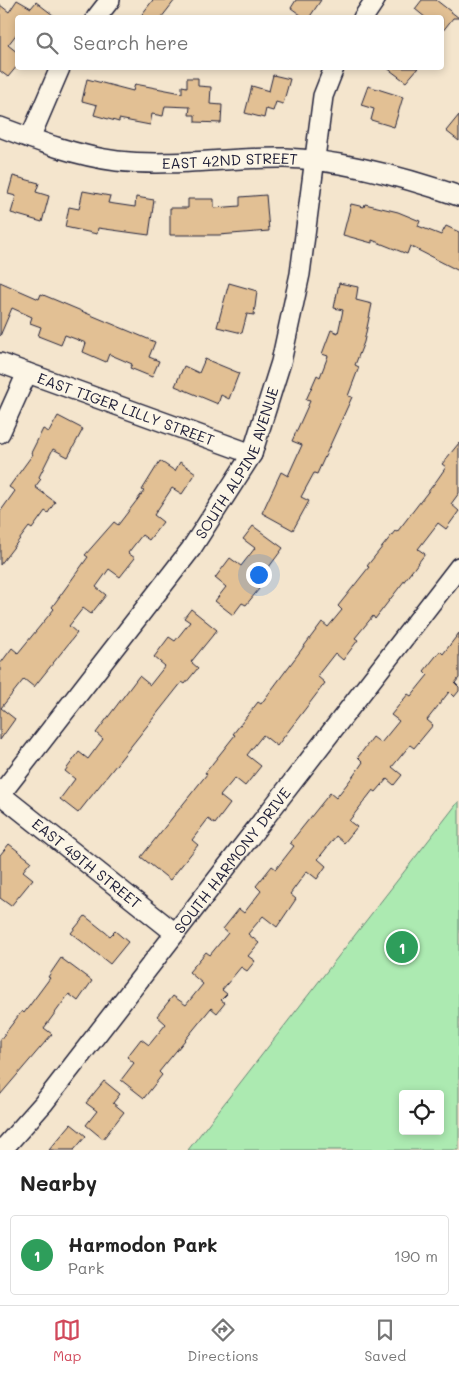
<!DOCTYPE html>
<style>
body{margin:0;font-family:Mali,sans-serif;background:#f2f2f2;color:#222}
.controls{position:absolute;right:15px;bottom:15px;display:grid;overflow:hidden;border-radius:5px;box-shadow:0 2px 8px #0003}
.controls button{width:45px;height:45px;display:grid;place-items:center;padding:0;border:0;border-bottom:1px solid #e0e0e0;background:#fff;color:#222;font:25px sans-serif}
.you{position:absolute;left:258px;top:574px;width:18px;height:18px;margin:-12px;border:4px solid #fff;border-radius:50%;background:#1a73e8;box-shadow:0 0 0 8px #1a73e833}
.badge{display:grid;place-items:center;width:32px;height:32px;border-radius:50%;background:#d1495b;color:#fff;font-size:16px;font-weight:700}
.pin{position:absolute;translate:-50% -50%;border:2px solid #fff;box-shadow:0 1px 5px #0006}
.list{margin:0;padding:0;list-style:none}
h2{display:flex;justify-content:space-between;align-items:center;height:65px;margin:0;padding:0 20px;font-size:21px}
h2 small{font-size:16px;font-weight:400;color:#767676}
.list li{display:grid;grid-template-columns:32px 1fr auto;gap:15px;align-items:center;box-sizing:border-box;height:80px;margin:0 10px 10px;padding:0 10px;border:1px solid #e0e0e0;border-radius:5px}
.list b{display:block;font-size:19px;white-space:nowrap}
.list p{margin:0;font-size:16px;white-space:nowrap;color:#767676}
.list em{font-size:16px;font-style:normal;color:#767676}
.icon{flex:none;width:28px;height:28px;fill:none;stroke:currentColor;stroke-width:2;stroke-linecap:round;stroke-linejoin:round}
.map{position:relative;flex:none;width:459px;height:1150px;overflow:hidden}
.search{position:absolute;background:#fff;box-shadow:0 2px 8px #0003;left:15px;right:15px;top:15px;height:55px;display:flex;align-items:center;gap:12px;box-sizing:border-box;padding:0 18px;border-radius:5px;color:#767676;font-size:19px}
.sheet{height:155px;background:#fff}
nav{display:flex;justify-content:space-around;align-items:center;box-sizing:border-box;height:70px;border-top:1px solid #e0e0e0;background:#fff;font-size:14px;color:#767676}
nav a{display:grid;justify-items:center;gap:2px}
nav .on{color:#d1495b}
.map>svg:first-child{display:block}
.green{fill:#aceab1;stroke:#678676;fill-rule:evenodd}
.building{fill:#e2c094;stroke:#22223b}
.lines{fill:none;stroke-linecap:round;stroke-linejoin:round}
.minor-casing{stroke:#22223b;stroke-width:22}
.minor{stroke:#fcf5e5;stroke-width:19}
.labels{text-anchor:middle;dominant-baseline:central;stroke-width:4.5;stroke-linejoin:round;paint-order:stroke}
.street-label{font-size:15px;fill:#22223b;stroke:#fcf5e5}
</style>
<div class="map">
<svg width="459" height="1150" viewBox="0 0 459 1150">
<rect width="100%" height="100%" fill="#f4e5cd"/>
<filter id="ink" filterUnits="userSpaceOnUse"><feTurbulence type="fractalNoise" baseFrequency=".02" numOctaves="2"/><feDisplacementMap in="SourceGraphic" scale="10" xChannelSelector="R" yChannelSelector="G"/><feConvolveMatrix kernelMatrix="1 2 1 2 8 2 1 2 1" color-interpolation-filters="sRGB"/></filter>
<g filter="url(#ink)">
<!-- green -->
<path class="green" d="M459,801V1150H188ZM403,1094H440V1131H403Z"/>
<!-- building -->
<path class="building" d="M17,0L31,8L36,2L57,18H18V32L8,45L18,53V65L8,77L0,71V5L9,12Z
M153,0H175L161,18H139Z
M296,0H321L309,18H305L291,8Z
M422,0H436L459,18H453L442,32V18H426L415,9Z
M387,68H418L406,82Z
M273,75L290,79L283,104L276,102L273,111L266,109L264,118L245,113L252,86L269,91Z
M187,78H198V86L211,87L210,104L222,105L221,123L195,122V115H189L190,107L165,106L163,116L152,114L150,125L119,119V122L94,115L97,105L82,101L87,79L133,91L135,84L182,93V86L187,87Z
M368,86L403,97L394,127L371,120L374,109L361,105Z
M459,115V141L446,131Z
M13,176L39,183L36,192L49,196L42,222L11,213L16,196L8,194Z
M83,191L110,196L108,203L135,207L136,197L154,200L149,235L98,228L97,234L65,227L69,207L79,209Z
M266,195L269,231L219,235H170V208H188V199H214V208L240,206V197Z
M351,204L364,207L365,204L398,212L420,221L418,226L441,235L446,226L459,232V271L410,246L407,254L372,240V243L343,235Z
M0,282L39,299L41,294L155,342L149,357L159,361L152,377L130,368L132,364L109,354L106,362L83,352L86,343L65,335L61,345L38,336L41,327L30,323L32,317L12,308L0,336Z
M229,283L257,291L254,315L247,314L242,333L217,327Z
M339,283L358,287L356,300L372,304L364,342L355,365L359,367L348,396L352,397L317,474L314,473L301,497L309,501L293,530L262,513L281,472L288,476L302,445L292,441L310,401L306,400L317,375L320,377L328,356L322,354L331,330L338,333L343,310L334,308Z
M205,359L239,373L229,399L221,395L218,404L175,386L184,366L199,373Z
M58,416L83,429L68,457L53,449L39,477L41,479L35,487L55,502L48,513L45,511L32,529L29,527L0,565V512L15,491L9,487L33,454L31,453L43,429L49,432Z
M459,443V493L451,504L459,511L446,529L438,523L418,549L425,554L375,619L373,616L355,638L358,640L343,660L335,653L317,676L325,683L277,746L263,735L247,755L261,766L245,786L235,778L220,796L230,804L215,824L208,819L192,840L198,845L170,880L141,857L207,774L205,773L235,735L233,734L258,702L261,704L322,622L328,627L342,610L338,606L369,567L367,566L395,531L397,532L437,480L446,467L442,464Z
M160,461L175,471L180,462L196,473L182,494L172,488L154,515L163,522L149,540L142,535L128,553L135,558L120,577L109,569L96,587L106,595L91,614L83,608L69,626L77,633L34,687L24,679L1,708L15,719L0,740V664L12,648L18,653L54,609L52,607L88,557L85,555L114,522L118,525L144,491L142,490Z
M253,526L283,548L255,586L259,589L246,605L242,603L233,615L215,601L226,587L215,578L230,558L241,566L255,548L243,539Z
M191,609L217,630L191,662L198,668L185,684L182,682L78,813L60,799L75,779L65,771L79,752L88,759L103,739L96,733L139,676L150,685L165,666L154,657L169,637L175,641L190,622L184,618Z
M459,633V678L455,683L459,687V691L454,697L449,692L427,720L433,725L414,748L410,745L392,767L402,775L394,785L387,779L376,792L373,790L349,821L357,827L344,843L336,836L318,859L326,866L317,879L307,871L290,894L296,899L277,927L263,916L248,934L259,943L248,956L255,961L247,971L241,967L222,990L227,994L221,1000L225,1003L217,1013L211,1008L159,1072L162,1075L144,1098L121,1080L134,1063L127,1057L141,1039L149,1045L166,1024L157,1016L173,996L186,1005L203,984L189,972L206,952L210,955L228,933L223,929L239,909L244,913L261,891L256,886L272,866L276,869L294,846L290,843L330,793L336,798L354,775L363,762L358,757L373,737L381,743L399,721L391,715L408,694L411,696L428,675L424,671L440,651L443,654Z
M9,844L31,861L23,871L33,879L11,906L0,898V855Z
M85,916L110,936L115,931L128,942L110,964L71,933Z
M61,958L92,981L78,1001L69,994L44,1028L52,1034L0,1095V1040L22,1011L24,1013L50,978L48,977Z
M104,1081L120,1094L113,1103L124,1112L103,1139L86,1125L97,1111L86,1103Z
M71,1124L86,1136L74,1150H49Z"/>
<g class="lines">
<!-- minor casing -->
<g class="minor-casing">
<g id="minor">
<path d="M96,18L110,0"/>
<path d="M363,18L375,0"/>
<path id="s1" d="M0,127C37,141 77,156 117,161C173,167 229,157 285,158C343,160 404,177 459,196"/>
<path d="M30,138L60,68"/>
<path id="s2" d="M0,363L252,454"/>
<path d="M0,433L27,373"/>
<path id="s3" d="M0,794L175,933"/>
<path id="s4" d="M0,795L191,549L252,454L281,362L300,274L323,96L334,68"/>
<path id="s5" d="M2,1150L43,1104L459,567"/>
</g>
</g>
<!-- minor -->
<use href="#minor" class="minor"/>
</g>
</g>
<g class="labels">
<!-- street labels -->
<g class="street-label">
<text stroke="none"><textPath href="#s1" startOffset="235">EAST 42ND STREET</textPath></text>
<text stroke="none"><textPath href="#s2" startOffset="134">EAST TIGER LILLY STREET</textPath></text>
<text stroke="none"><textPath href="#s4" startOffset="410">SOUTH ALPINE AVENUE</textPath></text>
<text stroke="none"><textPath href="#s5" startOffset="370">SOUTH HARMONY DRIVE</textPath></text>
<text stroke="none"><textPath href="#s3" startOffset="111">EAST 49TH STREET</textPath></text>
</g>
</g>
</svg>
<div class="controls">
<button><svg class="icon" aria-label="locate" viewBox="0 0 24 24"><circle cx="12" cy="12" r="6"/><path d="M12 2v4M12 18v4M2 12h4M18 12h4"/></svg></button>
</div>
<div class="you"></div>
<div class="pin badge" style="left:402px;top:947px;background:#2e9e5b">1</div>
<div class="search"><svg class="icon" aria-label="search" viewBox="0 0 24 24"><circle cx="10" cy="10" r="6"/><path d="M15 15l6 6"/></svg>Search here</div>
</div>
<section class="sheet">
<h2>Nearby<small></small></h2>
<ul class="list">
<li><span class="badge" style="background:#2e9e5b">1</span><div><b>Harmodon Park</b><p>Park</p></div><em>190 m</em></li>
</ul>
</section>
<nav>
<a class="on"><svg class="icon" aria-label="map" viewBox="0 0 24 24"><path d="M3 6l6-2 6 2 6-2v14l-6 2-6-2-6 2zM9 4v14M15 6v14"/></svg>Map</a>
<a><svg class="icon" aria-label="directions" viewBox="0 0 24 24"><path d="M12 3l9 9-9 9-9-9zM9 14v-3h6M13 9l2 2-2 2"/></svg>Directions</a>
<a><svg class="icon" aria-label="saved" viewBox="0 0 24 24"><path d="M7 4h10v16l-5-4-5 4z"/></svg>Saved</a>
</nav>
